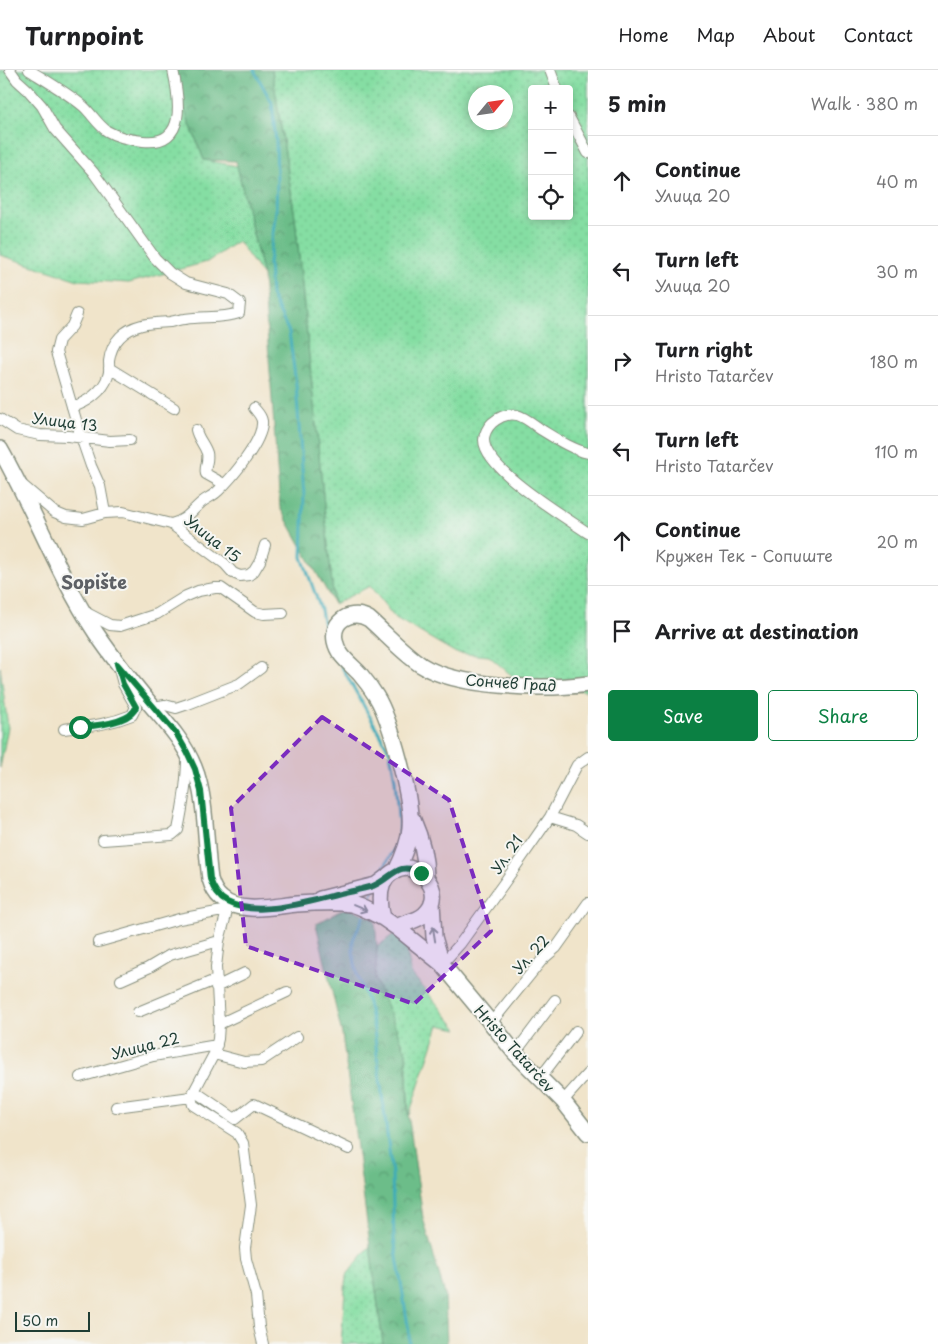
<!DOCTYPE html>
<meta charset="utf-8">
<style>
body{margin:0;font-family:"Playpen Sans",sans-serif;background:#f6f6f6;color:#202124}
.controls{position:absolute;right:15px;top:15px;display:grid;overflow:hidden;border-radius:5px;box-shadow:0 2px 8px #0003}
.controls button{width:45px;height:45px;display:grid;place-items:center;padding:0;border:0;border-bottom:1px solid #e0e0e0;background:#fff;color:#202124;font:25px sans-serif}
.compass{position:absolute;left:468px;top:15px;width:45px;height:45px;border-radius:50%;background:#fff;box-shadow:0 2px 8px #0003;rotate:61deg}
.scale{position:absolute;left:15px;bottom:12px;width:75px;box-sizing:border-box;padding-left:5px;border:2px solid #1f3d34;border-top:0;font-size:14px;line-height:18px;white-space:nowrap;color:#1f3d34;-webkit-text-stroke:4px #f6f6f2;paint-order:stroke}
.stop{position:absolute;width:15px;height:15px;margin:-11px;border:4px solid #0b8043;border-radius:50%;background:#fff}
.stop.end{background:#0b8043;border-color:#fff;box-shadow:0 1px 5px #0008}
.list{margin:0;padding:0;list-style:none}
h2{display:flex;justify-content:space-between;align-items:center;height:65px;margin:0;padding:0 20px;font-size:21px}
h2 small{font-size:16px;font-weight:400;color:#757577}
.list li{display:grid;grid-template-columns:32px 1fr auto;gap:15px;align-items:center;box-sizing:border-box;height:90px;padding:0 20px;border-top:1px solid #e0e0e0}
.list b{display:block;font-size:19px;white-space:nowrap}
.list p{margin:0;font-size:16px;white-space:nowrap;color:#757577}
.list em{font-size:16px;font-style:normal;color:#757577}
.actions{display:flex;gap:10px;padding:15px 20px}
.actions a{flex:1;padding:11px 0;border:1px solid #0b8043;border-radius:5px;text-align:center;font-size:18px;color:#0b8043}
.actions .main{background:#0b8043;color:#fff}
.icon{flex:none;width:28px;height:28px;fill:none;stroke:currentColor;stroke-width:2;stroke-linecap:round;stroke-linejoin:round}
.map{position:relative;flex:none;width:588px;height:1274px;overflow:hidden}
header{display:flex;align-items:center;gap:30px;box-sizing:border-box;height:70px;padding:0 25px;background:#fff;border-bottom:1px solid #e0e0e0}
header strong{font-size:24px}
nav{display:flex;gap:28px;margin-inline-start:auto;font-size:18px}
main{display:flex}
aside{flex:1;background:#fff}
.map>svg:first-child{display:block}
.grass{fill:url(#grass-dots);stroke:#528e6c;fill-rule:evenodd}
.forest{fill:url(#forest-crowns);stroke:#467d5e}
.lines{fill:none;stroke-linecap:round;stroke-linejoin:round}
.stream{stroke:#3dacba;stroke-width:3}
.street-casing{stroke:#88907f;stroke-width:12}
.secondary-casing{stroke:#88907f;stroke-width:18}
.street{stroke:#fff;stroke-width:10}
.secondary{stroke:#fff;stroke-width:15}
.oneway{stroke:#8f9e9a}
.route{stroke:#0b8043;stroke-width:6}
.marked{fill:#7b2cbf;fill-opacity:0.2;stroke:#7b2cbf;stroke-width:4;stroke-dasharray:10 6;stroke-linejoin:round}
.labels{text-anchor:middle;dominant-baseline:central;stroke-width:4;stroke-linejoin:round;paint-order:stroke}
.street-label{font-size:15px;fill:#1f3d34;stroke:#f6f6f2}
.quarter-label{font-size:18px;font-weight:bold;fill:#5d6065;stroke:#f6f6f2}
</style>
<header>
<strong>Turnpoint</strong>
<nav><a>Home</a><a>Map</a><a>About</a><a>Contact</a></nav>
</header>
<main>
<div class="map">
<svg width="588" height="1274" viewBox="0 0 588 1274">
<defs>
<pattern id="grass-dots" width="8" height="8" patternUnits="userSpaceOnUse" patternTransform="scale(1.25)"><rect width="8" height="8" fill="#85dea3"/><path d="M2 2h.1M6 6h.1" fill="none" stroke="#72bf8d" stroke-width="1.8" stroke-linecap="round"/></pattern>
<pattern id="forest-crowns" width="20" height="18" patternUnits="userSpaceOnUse" patternTransform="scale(1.25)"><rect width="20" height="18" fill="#6cbd89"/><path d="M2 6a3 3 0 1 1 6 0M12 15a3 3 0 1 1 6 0" fill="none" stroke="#589b71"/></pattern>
</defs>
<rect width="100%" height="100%" fill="#f6f6f2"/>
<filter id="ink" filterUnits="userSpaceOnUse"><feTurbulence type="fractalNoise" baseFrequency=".02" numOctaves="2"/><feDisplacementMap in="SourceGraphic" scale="10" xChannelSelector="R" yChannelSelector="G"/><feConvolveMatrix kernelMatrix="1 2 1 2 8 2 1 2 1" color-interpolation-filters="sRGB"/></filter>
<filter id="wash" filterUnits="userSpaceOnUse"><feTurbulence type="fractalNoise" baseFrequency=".0096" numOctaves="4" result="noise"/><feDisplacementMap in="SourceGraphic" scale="20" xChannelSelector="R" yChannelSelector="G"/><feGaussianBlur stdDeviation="1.12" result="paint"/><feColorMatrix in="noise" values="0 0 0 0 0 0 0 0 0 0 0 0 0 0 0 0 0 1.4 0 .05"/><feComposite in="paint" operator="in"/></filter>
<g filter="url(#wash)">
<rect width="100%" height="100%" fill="#f0e4ca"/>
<!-- grass -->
<path class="grass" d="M0,0H169L204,90L237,96L263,206L238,171L207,192L129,213L78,210L0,185Z
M272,0H588V621L524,616L489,586L456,583L394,547L370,516L334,534L295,147ZM477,12L480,14L476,22H506V52H476L475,23L468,38ZM532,19H569V146H532Z
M0,597L8,657L0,698Z
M403,857L411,903L458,959L439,955L409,1045L406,982L375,910L377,877Z
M370,1176L383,1274H341L346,1206Z"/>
<!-- forest -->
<path class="forest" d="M169,0H272L295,147L334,534L280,438L263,206L236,91L204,90Z
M347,837L375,849L377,877L375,909L406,982L408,1043L423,1148L445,1225L447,1274H383L342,964L316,854Z"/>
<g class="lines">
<!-- stream -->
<path class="stream" d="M254,0L272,33L276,73L277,109L276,140L269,193L271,225L289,262L296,314L304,425L302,487L321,540L324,556L329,571
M339,592L390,682L395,710L400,769L380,804
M367,836L373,821
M364,845L353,870V882L357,904L368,933L374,960L392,1104L394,1168L409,1262V1274"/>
</g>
</g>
<g filter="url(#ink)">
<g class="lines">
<!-- street casing -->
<g class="street-casing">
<path id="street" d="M10,0L17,10L28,20L42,36L55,59L93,102L155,188L170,203L186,213L228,224L240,233L239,243C221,249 204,246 185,249C180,249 176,251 170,252C153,253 133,253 120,267C114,273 110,283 109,291C109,296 110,301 108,306C103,322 86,333 72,337
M29,0C45,10 69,24 83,36C92,44 97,54 107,61C117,67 132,70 143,71C188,76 179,28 173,0
M550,0L557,19
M569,47L588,83
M77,244L72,256L59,270L56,282L81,367L91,396L100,416L105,443
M109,298L174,338
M0,349L17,360L40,365L68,366L110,371L130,370
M196,360C198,369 204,374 207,383C209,391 204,397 206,404L224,414
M588,383C571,379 555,368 540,359C533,354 525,347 517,345C508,343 499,347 492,353C488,357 484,364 484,370C484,399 565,447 588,463
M20,413L54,442L66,447L83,449L105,443L123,442L171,454L225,494L233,503L240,506L249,505L254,501L260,491L265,475
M171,454C187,450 190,442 202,432C207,428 213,426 218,421C231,409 264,370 262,351C261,345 257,342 254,338
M85,542L110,555L120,556L157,544L186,526L198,521L215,518H221L255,542L264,544L283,543
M153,637L165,635L176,638L188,634L239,614L261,598
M64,659C90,656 107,655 132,645L136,637L123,614L119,599
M550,747L576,755L588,763
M103,770L172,765L178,760C183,736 187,713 187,688
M229,834L219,871L216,897L219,954L218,969L214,984L191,1027L193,1035L237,1063L243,1073L251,1135L245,1178L246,1189L256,1225L259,1257L263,1274
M98,872L179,849L228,840
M442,894L460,874L504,813L550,747L577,695L588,687
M121,910L148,898L170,885L219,871
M216,917L245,903
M138,942L215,910
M491,953L542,890L556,878L588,833
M219,954L287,922
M515,983L555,930
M214,984L244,992L261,991L297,967
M80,1007L153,986L217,975
M540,1008L576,961
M194,1021L235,1049L254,1034L349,1079
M563,1031L588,1003
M116,1037L191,1027"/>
</g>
<!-- secondary casing -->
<g class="secondary-casing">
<path id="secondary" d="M0,379C34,439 58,505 96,563C113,588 132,612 151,635C168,655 184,672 194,697C207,728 205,775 210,809C212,816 215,823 221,828C239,845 275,836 297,834C311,833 337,832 351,834C362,836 373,844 383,848
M413,750C421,768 426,788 426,807
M409,798C429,803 443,827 425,844C418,851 406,852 396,857L383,848C377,825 379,799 409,798Z
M396,801C403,787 409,773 410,758C413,731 390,648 376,626C371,618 366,611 360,604C351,594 338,586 335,571C331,550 352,539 369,549C386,564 402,582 421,595C457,618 546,620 588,614
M320,829L376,815L388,806
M432,833L434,867L442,894
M396,857L442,894L491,953L515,983L563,1031L588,1063"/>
</g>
<!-- street -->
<use href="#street" class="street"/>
<!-- secondary -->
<use href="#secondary" class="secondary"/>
</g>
<!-- one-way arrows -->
<defs><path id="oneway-shaft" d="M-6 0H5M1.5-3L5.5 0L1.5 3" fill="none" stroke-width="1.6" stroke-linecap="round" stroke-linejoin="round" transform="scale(1.25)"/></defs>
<g class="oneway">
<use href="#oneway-shaft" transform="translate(360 838) rotate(23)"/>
<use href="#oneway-shaft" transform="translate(434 864) rotate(-99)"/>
</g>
</g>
<g class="lines" filter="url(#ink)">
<!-- route -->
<path class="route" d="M80,657C94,656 131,653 136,637L123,614L117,594L176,663L187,682L195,699L201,721L210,809C213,818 217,827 227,832C256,847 303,833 332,826C346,822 360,820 373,816C393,808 397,790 421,803"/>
</g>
<!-- marked area -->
<path class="marked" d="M322,647L449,730L491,861L414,934L246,876L231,738Z"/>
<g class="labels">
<!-- street labels -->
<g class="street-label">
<text transform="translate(65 351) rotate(7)">Улица 13</text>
<text transform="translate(213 468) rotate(38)">Улица 15</text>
<text transform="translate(511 612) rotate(4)">Сончев Град</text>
<text transform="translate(506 784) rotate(-56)">Ул. 21</text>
<text transform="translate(530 884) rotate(-48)">Ул. 22</text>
<text transform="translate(145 975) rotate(-14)">Улица 22</text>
<text transform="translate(515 978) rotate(48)">Hristo Tatarčev</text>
</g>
<!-- quarter labels -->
<g class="quarter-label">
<text x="94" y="511">Sopište</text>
</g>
</g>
</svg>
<div class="controls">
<button>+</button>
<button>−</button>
<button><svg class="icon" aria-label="locate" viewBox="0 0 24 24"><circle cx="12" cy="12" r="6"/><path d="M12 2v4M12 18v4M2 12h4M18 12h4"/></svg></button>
</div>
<svg class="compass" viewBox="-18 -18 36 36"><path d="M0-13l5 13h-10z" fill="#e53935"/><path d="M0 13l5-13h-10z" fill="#757577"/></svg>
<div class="scale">50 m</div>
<div class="stop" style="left:80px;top:657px"></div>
<div class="stop end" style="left:421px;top:803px"></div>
</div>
<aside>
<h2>5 min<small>Walk · 380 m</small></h2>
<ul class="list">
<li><svg class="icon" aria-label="ahead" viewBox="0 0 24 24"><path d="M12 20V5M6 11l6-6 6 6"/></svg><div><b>Continue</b><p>Улица 20</p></div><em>40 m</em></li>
<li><svg class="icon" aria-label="left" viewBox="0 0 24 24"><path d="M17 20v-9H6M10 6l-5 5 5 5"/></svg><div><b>Turn left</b><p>Улица 20</p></div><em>30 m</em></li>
<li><svg class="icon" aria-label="right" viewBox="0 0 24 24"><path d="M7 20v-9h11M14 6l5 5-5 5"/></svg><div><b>Turn right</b><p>Hristo Tatarčev</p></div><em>180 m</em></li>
<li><svg class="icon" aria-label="left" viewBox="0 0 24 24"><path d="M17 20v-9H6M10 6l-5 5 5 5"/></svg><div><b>Turn left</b><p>Hristo Tatarčev</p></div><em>110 m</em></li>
<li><svg class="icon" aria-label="ahead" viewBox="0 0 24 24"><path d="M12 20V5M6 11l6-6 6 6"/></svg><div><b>Continue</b><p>Кружен Тек - Сопиште</p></div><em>20 m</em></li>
<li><svg class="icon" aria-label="arrive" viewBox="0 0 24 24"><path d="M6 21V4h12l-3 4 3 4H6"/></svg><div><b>Arrive at destination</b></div></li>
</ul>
<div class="actions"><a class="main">Save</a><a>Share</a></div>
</aside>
</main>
